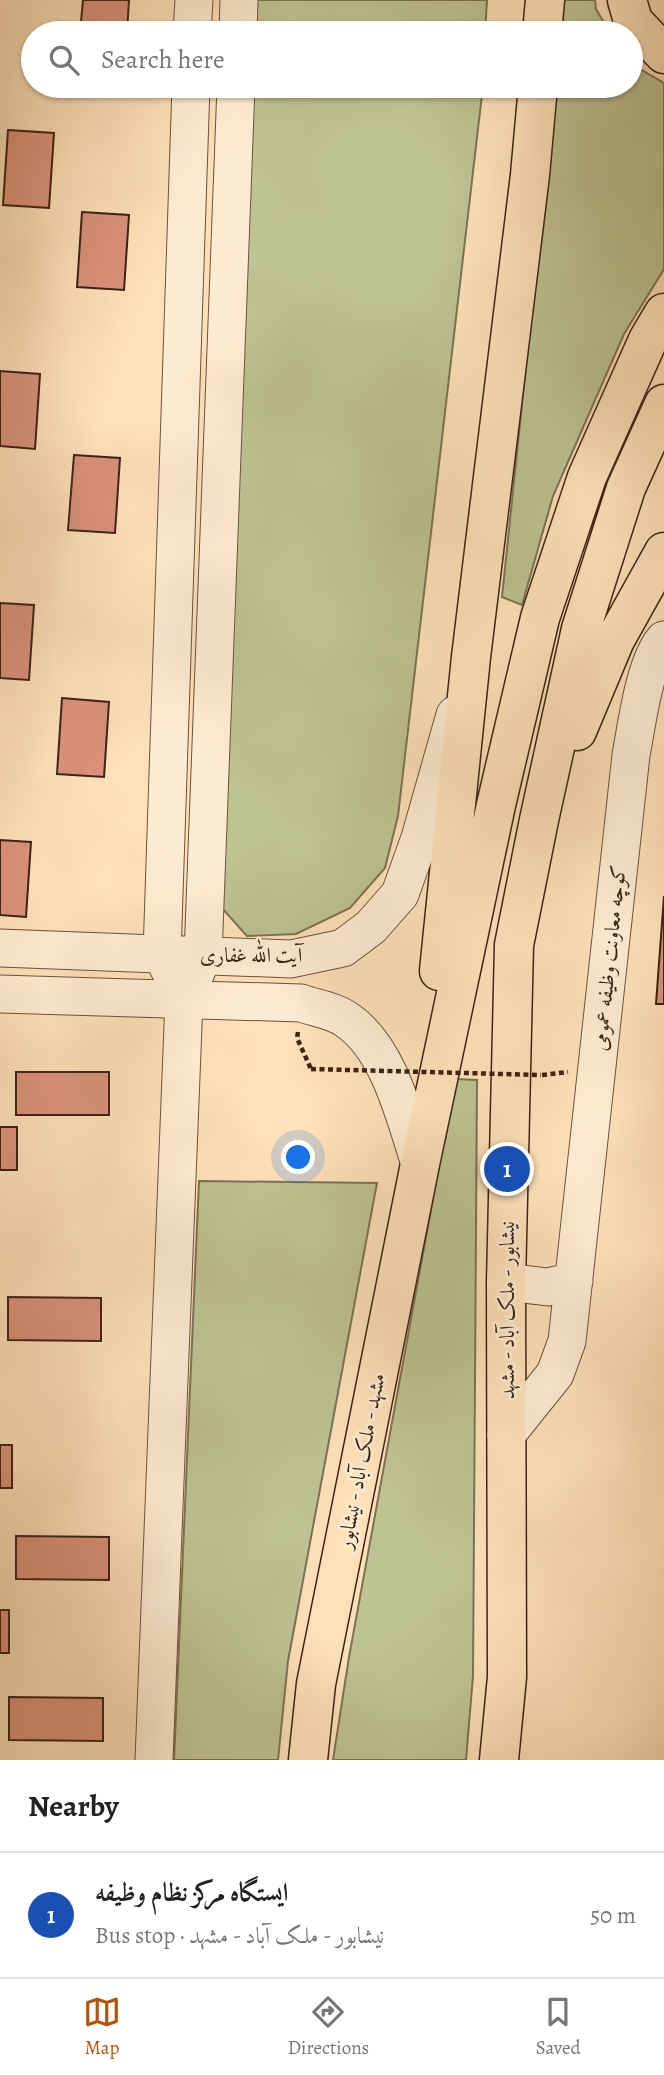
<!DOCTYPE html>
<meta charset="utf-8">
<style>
body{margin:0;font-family:Alegreya,Amiri,serif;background:#f6f6f6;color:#222}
.you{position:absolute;left:299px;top:1158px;width:24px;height:24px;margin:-18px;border:5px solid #fff;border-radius:50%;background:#1a73e8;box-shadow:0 0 0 10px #1a73e833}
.badge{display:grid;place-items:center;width:46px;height:46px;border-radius:50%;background:#b45309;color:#fff;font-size:23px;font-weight:700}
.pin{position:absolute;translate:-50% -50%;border:4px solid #fff;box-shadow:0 2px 7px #0006}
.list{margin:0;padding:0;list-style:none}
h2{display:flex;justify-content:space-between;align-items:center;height:91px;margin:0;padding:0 28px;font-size:30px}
h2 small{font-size:23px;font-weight:400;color:#767676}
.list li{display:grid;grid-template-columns:46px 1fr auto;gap:21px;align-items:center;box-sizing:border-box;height:126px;padding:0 28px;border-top:2px solid #e0e0e0}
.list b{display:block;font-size:26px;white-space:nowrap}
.list p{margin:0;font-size:23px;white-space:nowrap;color:#767676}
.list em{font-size:23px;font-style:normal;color:#767676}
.icon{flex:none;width:38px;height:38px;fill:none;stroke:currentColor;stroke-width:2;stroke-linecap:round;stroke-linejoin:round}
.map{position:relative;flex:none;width:664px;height:1760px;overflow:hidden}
.search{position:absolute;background:#fff;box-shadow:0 2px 5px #0004;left:21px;right:21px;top:21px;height:77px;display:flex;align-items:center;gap:18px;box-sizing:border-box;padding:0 24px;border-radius:38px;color:#767676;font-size:26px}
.sheet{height:217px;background:#fff}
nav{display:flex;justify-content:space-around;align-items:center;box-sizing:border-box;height:98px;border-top:2px solid #e0e0e0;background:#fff;font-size:19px;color:#767676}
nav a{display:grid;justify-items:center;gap:4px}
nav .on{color:#b45309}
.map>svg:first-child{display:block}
.green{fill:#bdc391;stroke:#7d7352;stroke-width:2}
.building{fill:#da927a;stroke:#3d2312;stroke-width:2}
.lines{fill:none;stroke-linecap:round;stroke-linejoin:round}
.minor-casing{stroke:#6d523c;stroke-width:39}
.highway-casing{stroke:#3d2312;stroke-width:41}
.path{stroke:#3d2312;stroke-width:4.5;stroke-dasharray:5 3.5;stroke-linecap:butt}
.minor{stroke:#feecd2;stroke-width:37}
.highway{stroke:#fee1b9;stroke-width:38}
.path-bridge{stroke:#3d2312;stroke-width:4.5;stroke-dasharray:5 3.5;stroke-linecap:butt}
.labels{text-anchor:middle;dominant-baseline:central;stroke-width:5;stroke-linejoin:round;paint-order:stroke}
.street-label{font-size:21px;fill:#3d2312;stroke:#feecd2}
</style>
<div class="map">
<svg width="664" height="1760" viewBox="0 0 664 1760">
<rect width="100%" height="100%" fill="#fee1b9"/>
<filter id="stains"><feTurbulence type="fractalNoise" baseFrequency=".00286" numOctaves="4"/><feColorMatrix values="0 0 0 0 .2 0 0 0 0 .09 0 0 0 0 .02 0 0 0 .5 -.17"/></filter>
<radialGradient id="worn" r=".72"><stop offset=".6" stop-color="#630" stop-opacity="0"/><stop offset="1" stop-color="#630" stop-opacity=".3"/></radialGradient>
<!-- green -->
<path class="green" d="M250,0H487L485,33H249Z
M563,0H595L596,9L610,33H560Z
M631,64L664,83V269L624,334L553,496L522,605L502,597L555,86H631Z
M247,86H483L398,816L385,868L350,908L296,934L247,936L220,906Z
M455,1079L477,1080L473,1676L466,1760H333L349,1657Z
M199,1181L377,1183L288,1661L278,1760H174Z"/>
<!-- building -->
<path class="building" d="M83,0H129L127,33H80Z
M8,130L54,133L49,208L3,205Z
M82,212L129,215L124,290L77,287Z
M0,371L40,374L35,449L0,446Z
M74,455L120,458L115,533L68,530Z
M0,603L34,605L29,680L0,678Z
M62,698L109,702L104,777L57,774Z
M0,840L31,842L26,917L0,915Z
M664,896V1004H656Z
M16,1072H109V1115H16Z
M0,1127H17V1170H0Z
M8,1297L101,1298V1341L8,1340Z
M0,1445H12V1488H0Z
M16,1536L109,1537V1580L16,1579Z
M0,1610H9V1653H0Z
M9,1697L103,1698V1741L9,1740Z"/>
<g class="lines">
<!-- minor casing -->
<g class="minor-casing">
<path id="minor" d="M192,33L194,0
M238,33L239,0
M0,948L291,959L343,948L371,927L400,894L420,838L455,715
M0,994L301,1003C315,1008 335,1011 347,1020C389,1048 405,1118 420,1164
M184,1000L162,954L191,86
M506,1282L548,1287L574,1281
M506,1435L555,1374L567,1341L631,755C637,724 644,664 664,640
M154,1760L184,1000L203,956L236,86"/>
</g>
<!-- highway casing -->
<g class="highway-casing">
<path id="highway" d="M627,0L633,21L664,54
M542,33L545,0
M577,731L615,640L664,552
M439,971L471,657L530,175L538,86
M308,1760L316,1684L420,1164L496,805L540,618L587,477L648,340L664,313
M499,1760L507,1677L506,1282L514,945L539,820L581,629L626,488L664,404"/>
</g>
<!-- path -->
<path class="path" d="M298,1032L297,1038L311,1069
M542,1075L568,1072"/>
<!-- minor -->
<use href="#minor" class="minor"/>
<!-- highway -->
<use href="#highway" class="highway"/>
<!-- path-bridge -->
<path class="path-bridge" d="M311,1069L541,1075"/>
</g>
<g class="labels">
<!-- street labels -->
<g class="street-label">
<text x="251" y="955">آیت الله غفاری</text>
<text transform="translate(609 958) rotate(-84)">کوچه معاونت وظیفه عمومی</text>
<text transform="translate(507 1310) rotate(-90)">نیشابور - ملک آباد - مشهد</text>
<text transform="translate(361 1461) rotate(-79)">مشهد - ملک آباد - نیشابور</text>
</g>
</g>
<rect width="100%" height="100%" filter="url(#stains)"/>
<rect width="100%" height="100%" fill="url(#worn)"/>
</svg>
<div class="you"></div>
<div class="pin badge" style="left:507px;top:1169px;background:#1a4fb4">1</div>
<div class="search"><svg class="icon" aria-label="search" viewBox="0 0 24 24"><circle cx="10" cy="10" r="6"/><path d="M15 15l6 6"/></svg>Search here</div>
</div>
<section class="sheet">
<h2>Nearby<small></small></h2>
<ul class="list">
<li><span class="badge" style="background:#1a4fb4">1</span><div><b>ایستگاه مرکز نظام وظیفه</b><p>Bus stop · نیشابور - ملک آباد - مشهد</p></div><em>50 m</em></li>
</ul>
</section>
<nav>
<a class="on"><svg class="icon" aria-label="map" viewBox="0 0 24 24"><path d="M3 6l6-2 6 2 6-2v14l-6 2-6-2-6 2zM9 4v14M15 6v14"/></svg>Map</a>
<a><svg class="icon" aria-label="directions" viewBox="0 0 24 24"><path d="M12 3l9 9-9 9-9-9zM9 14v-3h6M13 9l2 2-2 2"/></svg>Directions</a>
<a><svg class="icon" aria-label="saved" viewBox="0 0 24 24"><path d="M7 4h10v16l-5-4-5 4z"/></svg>Saved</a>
</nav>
